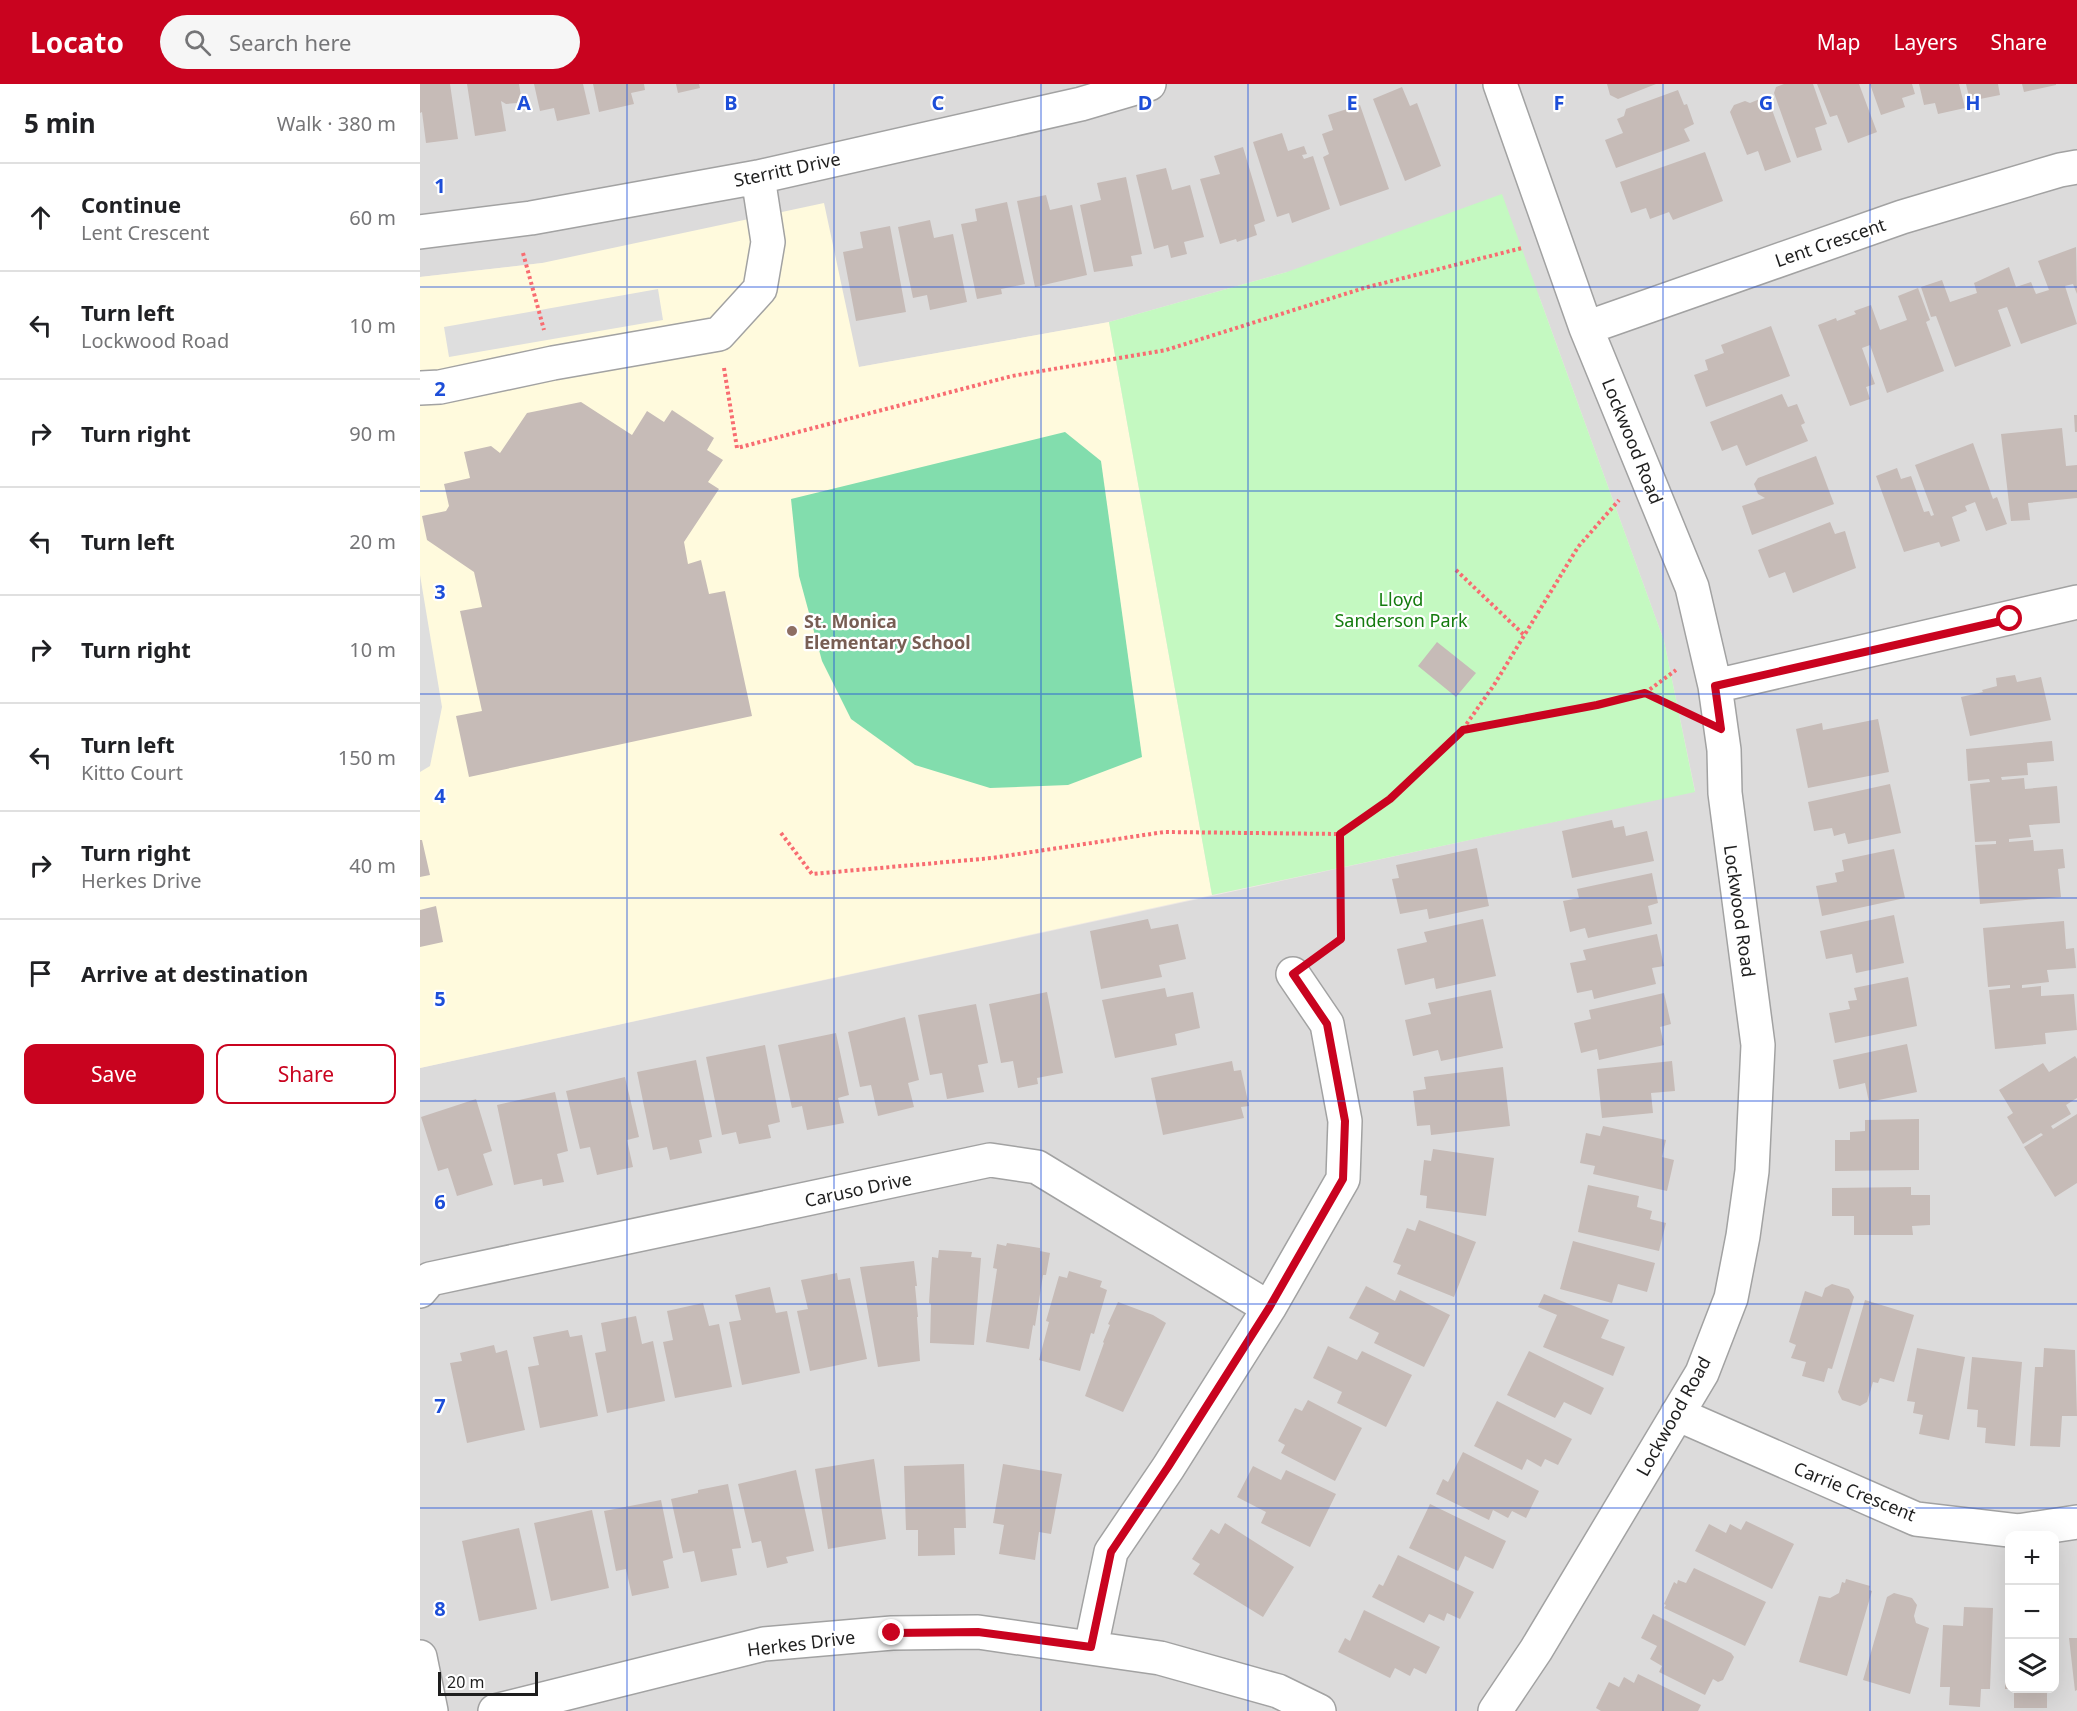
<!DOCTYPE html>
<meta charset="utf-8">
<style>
body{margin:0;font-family:"Noto Sans",sans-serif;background:#f6f6f6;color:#202124}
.controls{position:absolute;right:18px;bottom:18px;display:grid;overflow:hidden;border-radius:12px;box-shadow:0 6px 24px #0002}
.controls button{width:54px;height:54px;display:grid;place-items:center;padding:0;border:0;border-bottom:2px solid #e0e0e0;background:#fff;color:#202124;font:30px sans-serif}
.scale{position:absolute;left:18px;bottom:15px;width:100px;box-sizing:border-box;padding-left:6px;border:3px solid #1e1e1e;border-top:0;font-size:16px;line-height:21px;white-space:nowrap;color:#1e1e1e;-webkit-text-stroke:4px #fff;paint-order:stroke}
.stop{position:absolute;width:18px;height:18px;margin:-14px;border:4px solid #c9031f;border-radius:50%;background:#fff}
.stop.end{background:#c9031f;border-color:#fff;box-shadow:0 2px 6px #0008}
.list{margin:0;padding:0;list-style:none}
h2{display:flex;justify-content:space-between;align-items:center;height:78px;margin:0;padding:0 24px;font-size:26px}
h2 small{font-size:20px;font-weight:400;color:#757577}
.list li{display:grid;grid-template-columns:39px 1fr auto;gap:18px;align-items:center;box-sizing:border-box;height:108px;padding:0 24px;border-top:2px solid #e0e0e0}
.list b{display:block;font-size:22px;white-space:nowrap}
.list p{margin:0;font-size:20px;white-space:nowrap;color:#757577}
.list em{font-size:20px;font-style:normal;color:#757577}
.actions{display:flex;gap:12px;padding:18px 24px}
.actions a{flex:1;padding:14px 0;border:2px solid #c9031f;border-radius:12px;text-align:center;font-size:21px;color:#c9031f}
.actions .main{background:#c9031f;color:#fff}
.icon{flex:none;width:33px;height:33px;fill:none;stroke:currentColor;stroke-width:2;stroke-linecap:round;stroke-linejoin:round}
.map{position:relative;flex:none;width:1657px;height:1627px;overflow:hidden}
header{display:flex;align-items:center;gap:36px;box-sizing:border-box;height:84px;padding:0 30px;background:#c9031f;color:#fff}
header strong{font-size:28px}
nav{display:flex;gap:33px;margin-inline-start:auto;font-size:21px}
.search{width:420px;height:54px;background:#f6f6f6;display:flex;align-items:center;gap:15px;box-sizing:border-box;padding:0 21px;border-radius:33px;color:#757577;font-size:22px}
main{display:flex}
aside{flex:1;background:#fff}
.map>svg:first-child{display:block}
.residential{fill:#dcdbdb;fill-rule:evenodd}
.education{fill:#fffadd}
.park{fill:#c4f9c1}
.pitch{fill:#82ddad}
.parking{fill:#dedede}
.building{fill:#c6bbb7}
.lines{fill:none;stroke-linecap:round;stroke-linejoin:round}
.minor-casing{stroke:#a2a2a2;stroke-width:36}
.path{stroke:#f86c71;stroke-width:4;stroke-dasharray:3 3;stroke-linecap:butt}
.minor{stroke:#fff;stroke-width:33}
.route{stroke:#c9031f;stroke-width:8}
.grid{fill:none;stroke:#1d4ed8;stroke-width:1.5;stroke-opacity:0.55}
.education-dot{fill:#8d6e63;stroke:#fff;stroke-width:2}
.labels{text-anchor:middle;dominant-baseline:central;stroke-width:4.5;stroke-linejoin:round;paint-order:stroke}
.street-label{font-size:18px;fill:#1e1e1e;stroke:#fff}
.park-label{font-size:18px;fill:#137b0d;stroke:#fff}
.education-label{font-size:18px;font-weight:bold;fill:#785e54;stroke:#fff;text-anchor:start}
.grid-label{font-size:20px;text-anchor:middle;font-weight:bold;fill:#1d4ed8;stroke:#fff;stroke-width:4.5;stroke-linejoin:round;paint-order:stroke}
</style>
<header>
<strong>Locato</strong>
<div class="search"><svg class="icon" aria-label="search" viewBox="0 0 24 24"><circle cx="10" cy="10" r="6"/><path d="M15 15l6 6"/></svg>Search here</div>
<nav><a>Map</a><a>Layers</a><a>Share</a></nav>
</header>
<main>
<aside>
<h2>5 min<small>Walk · 380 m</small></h2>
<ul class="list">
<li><svg class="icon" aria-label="ahead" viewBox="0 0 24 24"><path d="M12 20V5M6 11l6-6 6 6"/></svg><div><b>Continue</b><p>Lent Crescent</p></div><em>60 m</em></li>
<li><svg class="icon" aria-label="left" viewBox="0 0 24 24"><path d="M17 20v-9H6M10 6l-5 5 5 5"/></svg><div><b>Turn left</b><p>Lockwood Road</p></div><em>10 m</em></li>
<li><svg class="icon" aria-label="right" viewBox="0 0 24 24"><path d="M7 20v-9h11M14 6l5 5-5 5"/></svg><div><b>Turn right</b></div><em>90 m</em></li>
<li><svg class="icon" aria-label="left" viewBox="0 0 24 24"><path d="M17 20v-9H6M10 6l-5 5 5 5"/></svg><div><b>Turn left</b></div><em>20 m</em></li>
<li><svg class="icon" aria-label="right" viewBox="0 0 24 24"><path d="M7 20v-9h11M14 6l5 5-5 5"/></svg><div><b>Turn right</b></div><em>10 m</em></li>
<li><svg class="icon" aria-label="left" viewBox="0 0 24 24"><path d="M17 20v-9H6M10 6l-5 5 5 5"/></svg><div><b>Turn left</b><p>Kitto Court</p></div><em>150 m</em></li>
<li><svg class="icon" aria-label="right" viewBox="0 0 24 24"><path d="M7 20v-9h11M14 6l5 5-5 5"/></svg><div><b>Turn right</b><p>Herkes Drive</p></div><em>40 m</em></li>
<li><svg class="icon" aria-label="arrive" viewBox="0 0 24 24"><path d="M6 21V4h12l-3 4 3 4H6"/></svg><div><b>Arrive at destination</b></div></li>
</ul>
<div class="actions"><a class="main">Save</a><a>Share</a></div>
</aside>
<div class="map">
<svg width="1657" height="1627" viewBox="0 0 1657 1627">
<rect width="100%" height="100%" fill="#efe9e4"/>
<!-- residential -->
<path class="residential" d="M0,0H1657V1627H0V984L1275,707L1244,557L1119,212L867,188L689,238L439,283L122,179L0,193ZM1590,1452H1634V1604H1590Z"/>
<!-- education -->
<path class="education" d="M404,119L439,283L689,238L792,811L0,984V193L122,179Z"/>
<!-- park -->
<path class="park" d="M1082,110L1244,557L1275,708L792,811L689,238L867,188Z"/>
<!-- pitch -->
<path class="pitch" d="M645,348L681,377L722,673L648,701L570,704L495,681L431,635L402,577L379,492L371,415Z"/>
<!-- parking -->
<path class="parking" d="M238,205L243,236L29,273L24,243Z
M0,491L22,623L10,682L0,688Z"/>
<!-- building -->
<path class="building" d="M0,0H30L38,55L6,59L2,28L0,29Z
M47,0H99L101,12L97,19L86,20L81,17L86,47L55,52Z
M114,0H163L170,30L137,37L134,24L120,27Z
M173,0H224L225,6L211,9L214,20L179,28Z
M256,0H279L280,4L258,9Z
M1187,0H1236L1198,15L1190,11Z
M1364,0H1393L1407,40L1395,44L1402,66L1377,74L1354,9L1356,3Z
M1397,0H1439L1457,48L1428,59L1417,31L1410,33Z
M1450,0H1492L1495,10L1482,14L1485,23L1461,31Z
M1499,0H1539L1545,24L1518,30L1515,19L1504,21Z
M1546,0H1578L1580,11L1550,17Z
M1602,0H1636V1L1604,8Z
M982,3L990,22L997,19L1021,82L985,97L953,15Z
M1258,6L1264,21L1267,20L1274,40L1264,45L1270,57L1196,84L1185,56L1203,49L1197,35L1204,32L1206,25Z
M1347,12L1371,78L1345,87L1338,67L1327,71L1310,28L1314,21L1325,17L1330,19Z
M940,21L969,105L920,122L903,73L909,70L902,50L913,46L908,31Z
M862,49L868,67L884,62L887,70L882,71L884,75L893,72L910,125L872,139L869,129L857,133L833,58Z
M823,63L845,137L834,141L837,151L817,158L816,155L800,160L780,95L800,90L794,72Z
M1285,68L1303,117L1253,136L1249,128L1230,135L1226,124L1211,129L1200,98Z
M746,84L752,106L770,101L784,153L764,158L767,170L751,174L748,161L734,165L716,91Z
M706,93L722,170L711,172L713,182L674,188L660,121L681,116L677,99Z
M626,111L630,126L652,121L667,191L615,203L597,117Z
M587,118L605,200L581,205L582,210L557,215L541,140L557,137L555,125Z
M510,136L514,154L533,150L547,218L510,226L507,211L493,214L478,143Z
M470,142L486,228L436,237L423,168L443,164L440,148Z
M1656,163L1657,210L1653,200L1645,202L1657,240L1601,260L1587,223L1578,226L1591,262L1535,283L1516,232L1511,233L1501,203L1522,196L1530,218L1557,209L1554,199L1589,183L1596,203L1611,198L1616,210L1629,206L1618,177Z
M1498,204L1510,236L1506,238L1524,287L1467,309L1450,261L1442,264L1455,300L1446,303L1450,315L1430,322L1398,241L1416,234L1417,237L1436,230L1434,227L1451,221L1460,246L1487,236L1478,212Z
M1351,242L1370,292L1286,323L1274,291L1288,286L1285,276L1304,269L1301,261Z
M1362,310L1368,323L1377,320L1385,339L1381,341L1388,357L1326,382L1317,361L1302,367L1290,338Z
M161,318L212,351L227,327L244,338L252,326L294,354L287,366L303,376L288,398L299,405L264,458L268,480L281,476L289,510L305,507L332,632L49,693L36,632L62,627L40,527L62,523L54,488L7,456L2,432L26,427L29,422L24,400L50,394L44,368L71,362L80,369L107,329Z
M1654,331H1657V348H1655Z
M1642,344L1646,382L1657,381V414L1608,419L1610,436L1591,437L1581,350Z
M1553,359L1573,415L1577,413L1587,440L1566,447L1555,418L1545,422L1547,427L1532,433L1540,457L1521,463L1519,458L1484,468L1456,392L1477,384L1481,395L1491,392L1504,428L1509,427L1511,432L1514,431L1495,381Z
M1396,372L1414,420L1332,451L1322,422L1345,414L1338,410L1334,400L1338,394Z
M1410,438L1415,450L1425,447L1436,484L1373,509L1365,488L1349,494L1338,466Z
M1017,558L1056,589L1036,613L998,582Z
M1595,591L1597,598L1621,593L1631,636L1550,652L1541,613L1563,608L1562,606L1577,602L1576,594Z
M1458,635L1469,688L1388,704L1376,645L1402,639L1403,646Z
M1632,657L1634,677L1607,679L1608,691L1581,693L1582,696L1604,694L1605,705L1637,702L1640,739L1609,741L1611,753L1589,755V758L1613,756L1614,767L1643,765L1645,784L1638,785L1641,813L1560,820L1555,761L1576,760V757L1555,758L1550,700L1570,698L1569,695L1548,697L1546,665Z
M1470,700L1481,749L1428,760L1425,749L1414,752L1412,744L1394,747L1388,718Z
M1192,736L1194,744L1204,742L1206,752L1227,747L1234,777L1152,794L1142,747Z
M0,756H2L10,791L0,793Z
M1057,764L1069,822L1009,835L1007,825L980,830L972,795L979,794L976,781Z
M1474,765L1485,814L1402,832L1396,802L1417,798L1415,789L1424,787L1422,776Z
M1232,789L1238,819L1228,822L1232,840L1168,854L1165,844L1150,848L1143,817L1159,814L1157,805Z
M16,822L23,858L0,863V826Z
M1474,831L1484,879L1436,889L1432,870L1406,875L1400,847Z
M728,835L731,845L758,840L766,875L739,881L742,893L681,905L670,847Z
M1063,835L1076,892L1016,905L1014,894L985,901L977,865L1007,858L1004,848Z
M1644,837L1646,865L1654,864L1656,884L1627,886L1629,898L1602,901V904L1621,902V912L1654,910L1657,946L1625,949L1626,960L1575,965L1569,906L1590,904V901L1568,903L1563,844Z
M1237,850L1244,882L1232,884L1236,900L1174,915L1172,906L1157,909L1150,879L1166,876L1163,866Z
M1488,893L1497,942L1415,959L1409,929L1430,925L1428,917L1437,916L1434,904Z
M745,904L747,913L773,908L780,944L755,950L757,961L695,974L682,916Z
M1071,906L1083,964L1021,977L1018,966L993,972L985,936L1011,930L1008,919Z
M627,908L643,989L617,994L618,1000L598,1004L593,977L581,979L569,920Z
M1244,909L1251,940L1240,943L1244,961L1179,976L1177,965L1161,969L1154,939L1171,935L1169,926Z
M556,920L568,979L558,981L564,1008L527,1015L522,989L510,991L498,931Z
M485,933L499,996L488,999L494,1023L458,1032L451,1001L440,1003L428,948Z
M416,949L429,1011L418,1014L424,1039L387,1046L382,1022L372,1024L358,961Z
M1487,960L1497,1008L1449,1018L1445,999L1419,1005L1413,976Z
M345,961L360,1038L348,1041L351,1054L319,1060L316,1048L302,1051L286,973Z
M1655,972L1657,975V1014L1646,1021L1651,1030L1631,1042L1633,1045L1657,1030V1099L1635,1113L1604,1063L1623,1051L1621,1049L1603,1060L1587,1033L1593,1029L1579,1006L1623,979L1629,988Z
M276,976L292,1053L279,1056L282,1069L250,1076L247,1063L233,1066L217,988Z
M812,977L814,987L821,986L829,1022L821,1023L824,1034L743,1051L731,994Z
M1252,977L1255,1007L1231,1009L1233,1029L1182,1034L1177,985Z
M1083,983L1090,1042L1011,1051L1010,1041L997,1042L993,1007L1006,1005L1004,993Z
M205,993L219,1053L207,1056L213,1083L177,1091L170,1063L160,1065L146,1007Z
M135,1008L148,1067L137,1070L144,1098L123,1102L122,1095L94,1101L77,1021Z
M56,1015L72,1067L63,1070L73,1101L37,1112L28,1084L18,1087L1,1033Z
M1499,1035V1086L1415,1087V1056H1430V1048L1445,1047V1036Z
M1183,1042L1246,1056L1242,1073L1254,1076L1247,1107L1173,1090L1175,1082L1160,1079L1166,1049L1180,1052Z
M1013,1065L1074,1074L1066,1132L1006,1124L1007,1112L1000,1111L1004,1076L1011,1077Z
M1168,1101L1219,1112L1217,1123L1232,1127L1230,1135L1246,1139L1239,1167L1158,1148Z
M1491,1103V1111H1510V1141L1492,1142L1493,1151H1434V1132H1412V1104Z
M999,1136L1056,1158L1034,1213L977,1190L981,1181L973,1178L987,1144L995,1147Z
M1153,1157L1235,1179L1227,1208L1198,1200L1192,1219L1140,1205Z
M587,1159L620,1164V1167L630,1169L626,1191H623L615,1242L613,1241L609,1265L566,1258L577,1185L573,1184L577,1160L586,1162Z
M519,1166L552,1168L551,1173L561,1174L554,1261L510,1259L511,1220L509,1219L512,1173L518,1174Z
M494,1177L497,1202H495L498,1233H497L500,1277L458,1283L440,1183Z
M649,1187L682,1197L680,1203L687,1206L674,1250L671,1249L660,1287L619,1276L629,1238L626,1237L639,1192L647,1194Z
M417,1189L418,1196L430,1194L447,1275L390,1287L377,1227L388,1225L381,1196Z
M1412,1200L1429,1205L1434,1213L1412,1285L1408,1284L1404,1298L1382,1292L1386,1278L1371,1274L1376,1261L1369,1258L1385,1207L1402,1213L1405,1204Z
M946,1202L975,1217L980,1206L1030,1231L1004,1283L954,1259L959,1249L929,1234Z
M350,1203L356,1229L367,1227L380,1289L322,1301L309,1238L321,1236L315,1211Z
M1124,1210L1189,1236L1181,1254L1205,1263L1193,1292L1123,1263L1137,1231L1118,1223Z
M1445,1216L1494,1231L1474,1298L1460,1294L1458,1299L1453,1298L1447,1318L1440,1322L1422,1316L1418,1308Z
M698,1218L733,1231L746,1239L703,1328L665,1312L684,1259L683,1258L690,1241L688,1240Z
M283,1219L289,1242L299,1240L312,1303L255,1314L243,1258L253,1256L247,1227Z
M216,1232L222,1260L233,1257L245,1317L187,1329L175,1269L186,1267L181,1239Z
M148,1246L150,1253L162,1251L178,1332L120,1344L108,1283L119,1281L113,1253Z
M74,1261L76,1269L87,1266L105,1346L47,1359L30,1279L42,1277L40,1269Z
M908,1262L937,1276L942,1267L992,1291L966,1343L917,1319L922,1308L893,1294Z
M1497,1264L1545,1273L1529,1356L1499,1350L1503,1331L1493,1329L1495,1318L1487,1317Z
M1624,1264L1655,1266L1657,1332H1642L1640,1363L1610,1362L1615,1283H1623Z
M1109,1267L1184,1304L1171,1331L1144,1318L1135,1334L1087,1311Z
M1552,1273L1602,1278L1595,1362L1565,1359L1566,1344L1557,1343L1558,1326L1547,1325Z
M888,1316L942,1344L915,1397L861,1369L865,1361L858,1357L875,1324L882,1327Z
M1077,1317L1152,1355L1138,1381L1125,1375L1121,1383L1107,1375L1102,1386L1054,1362Z
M1043,1368L1119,1407L1106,1434L1092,1427L1088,1434L1073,1426L1069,1436L1016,1410L1023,1395L1028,1398Z
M454,1375L466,1455L408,1465L395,1385Z
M544,1380L546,1444H534L535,1471L498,1472V1446H486L484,1382Z
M583,1380L642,1390L631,1450L619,1448L615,1476L579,1470L584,1441L573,1439Z
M833,1382L861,1396L866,1386L916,1410L890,1463L841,1439L846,1428L817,1413Z
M376,1386L394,1467L366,1473L368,1479L347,1484L341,1457L332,1459L318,1400Z
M308,1400L321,1464L312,1465L317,1491L281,1498L274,1467L263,1469L251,1415L278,1409V1406Z
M241,1416L253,1474L243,1477L249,1504L212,1512L206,1485L196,1487L184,1427Z
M1010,1420L1086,1457L1073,1485L1045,1472L1038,1487L989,1464Z
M172,1426L189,1504L131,1517L114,1439Z
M1326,1437L1374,1460L1352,1505L1275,1467L1289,1440L1306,1449L1310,1440L1321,1446Z
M805,1439L874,1483L843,1533L773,1490L780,1480L772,1475L791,1445L799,1450Z
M99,1444L117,1525L59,1537L42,1457Z
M978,1471L1054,1508L1040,1535L1027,1529L1024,1537L1009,1530L1004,1539L952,1513L959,1500L963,1502Z
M1274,1484L1346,1518L1325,1562L1244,1524L1246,1521L1244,1520L1254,1498L1257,1500L1258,1496L1266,1499Z
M1426,1495L1450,1502L1449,1506L1452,1507L1427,1592L1379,1578L1399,1512L1410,1514L1419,1509L1422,1498L1425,1499Z
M1474,1509L1492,1514L1497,1521L1494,1532L1496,1539L1509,1544L1490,1610L1443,1596L1467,1513Z
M1544,1523L1573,1524L1570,1605H1561L1560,1623L1529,1621L1530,1603H1520L1523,1541L1543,1542Z
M1585,1525H1590V1605H1585Z
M944,1526L1020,1563L1006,1590L994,1584L990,1592L975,1584L970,1594L918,1568L925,1554L930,1557Z
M1233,1530L1311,1569L1314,1573L1303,1596L1298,1598L1293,1595L1285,1611L1239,1588L1242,1582L1230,1575L1237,1562L1221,1554Z
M1649,1554H1657V1606L1655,1607Z
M1218,1590L1281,1621L1278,1627H1181L1176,1624L1189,1598L1199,1603L1204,1593L1214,1599Z
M1594,1604H1627V1624H1594Z"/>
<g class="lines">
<!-- minor casing -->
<g class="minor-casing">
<path id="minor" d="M0,148L111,134L338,93L661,20L729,0
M1166,244L1482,133L1640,86L1657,83
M0,304L20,303L133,279L299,250L340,205L348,158L338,93
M1295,602L1657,518
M0,1207L10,1195L570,1076L617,1083L849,1224
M1257,1330L1496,1435L1598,1447L1657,1438
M671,1563L691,1468L748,1384L849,1224L923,1095L925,1037L907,940L873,890
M0,1573L11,1627
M75,1627L344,1560L472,1549L558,1548L740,1574L858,1607L899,1627
M1075,1627L1116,1566L1282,1289L1311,1214L1323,1152L1332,1087L1338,961L1305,709L1304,666L1295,602L1272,503L1166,244L1080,0"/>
</g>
<!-- path -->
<path class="path" d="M103,169L124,246
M304,284L317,364L592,292L746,266L944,204L1102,164
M1036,486L1104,551
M1225,609L1256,586
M1043,645L1074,601L1158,463L1199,416
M361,749L392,790L572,774L744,748L919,750L921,855L899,871
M919,750L970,715L1043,646L1177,621L1225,609L1265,628"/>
<!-- minor -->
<use href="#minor" class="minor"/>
</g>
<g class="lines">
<!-- route -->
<path class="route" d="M472,1549L558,1548L671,1563L691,1468L748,1383L849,1224L923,1095L925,1037L907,940L873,890L921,855L920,750L970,715L1043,646L1177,621L1225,609L1301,645L1295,602L1590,535"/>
</g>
<!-- grid -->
<path class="grid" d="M207,0V1627M414,0V1627M621,0V1627M828,0V1627M1036,0V1627M1243,0V1627M1450,0V1627M0,203H1657M0,407H1657M0,610H1657M0,814H1657M0,1017H1657M0,1220H1657M0,1424H1657"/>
<!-- markers -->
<circle class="education-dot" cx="372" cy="547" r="6"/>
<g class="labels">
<!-- street labels -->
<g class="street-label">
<text transform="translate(367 85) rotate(-12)">Sterritt Drive</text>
<text transform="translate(1410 158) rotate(-19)">Lent Crescent</text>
<text transform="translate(1213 357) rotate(68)">Lockwood Road</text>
<text transform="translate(1320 827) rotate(82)">Lockwood Road</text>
<text transform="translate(438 1105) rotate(-12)">Caruso Drive</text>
<text transform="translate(1253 1332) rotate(-61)">Lockwood Road</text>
<text transform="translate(1435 1407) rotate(22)">Carrie Crescent</text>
<text transform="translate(381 1559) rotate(-7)">Herkes Drive</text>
</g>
<!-- park labels -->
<g class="park-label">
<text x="981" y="515">Lloyd<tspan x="981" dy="21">Sanderson Park</tspan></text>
</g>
<!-- education labels -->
<g class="education-label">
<text x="384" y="537">St. Monica<tspan x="384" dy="21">Elementary School</tspan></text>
</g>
</g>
<g class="grid-label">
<text x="104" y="26">A</text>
<text x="311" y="26">B</text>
<text x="518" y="26">C</text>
<text x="725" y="26">D</text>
<text x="932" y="26">E</text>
<text x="1139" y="26">F</text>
<text x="1346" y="26">G</text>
<text x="1553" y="26">H</text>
<text x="20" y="109">1</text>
<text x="20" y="312">2</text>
<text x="20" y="515">3</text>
<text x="20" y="719">4</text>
<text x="20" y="922">5</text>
<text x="20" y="1125">6</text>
<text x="20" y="1329">7</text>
<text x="20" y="1532">8</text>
</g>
</svg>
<div class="controls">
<button>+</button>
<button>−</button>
<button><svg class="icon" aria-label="layers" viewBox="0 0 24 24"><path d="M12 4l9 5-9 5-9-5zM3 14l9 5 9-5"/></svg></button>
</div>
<div class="scale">20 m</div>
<div class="stop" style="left:1590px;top:535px"></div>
<div class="stop end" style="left:472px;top:1549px"></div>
</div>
</main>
